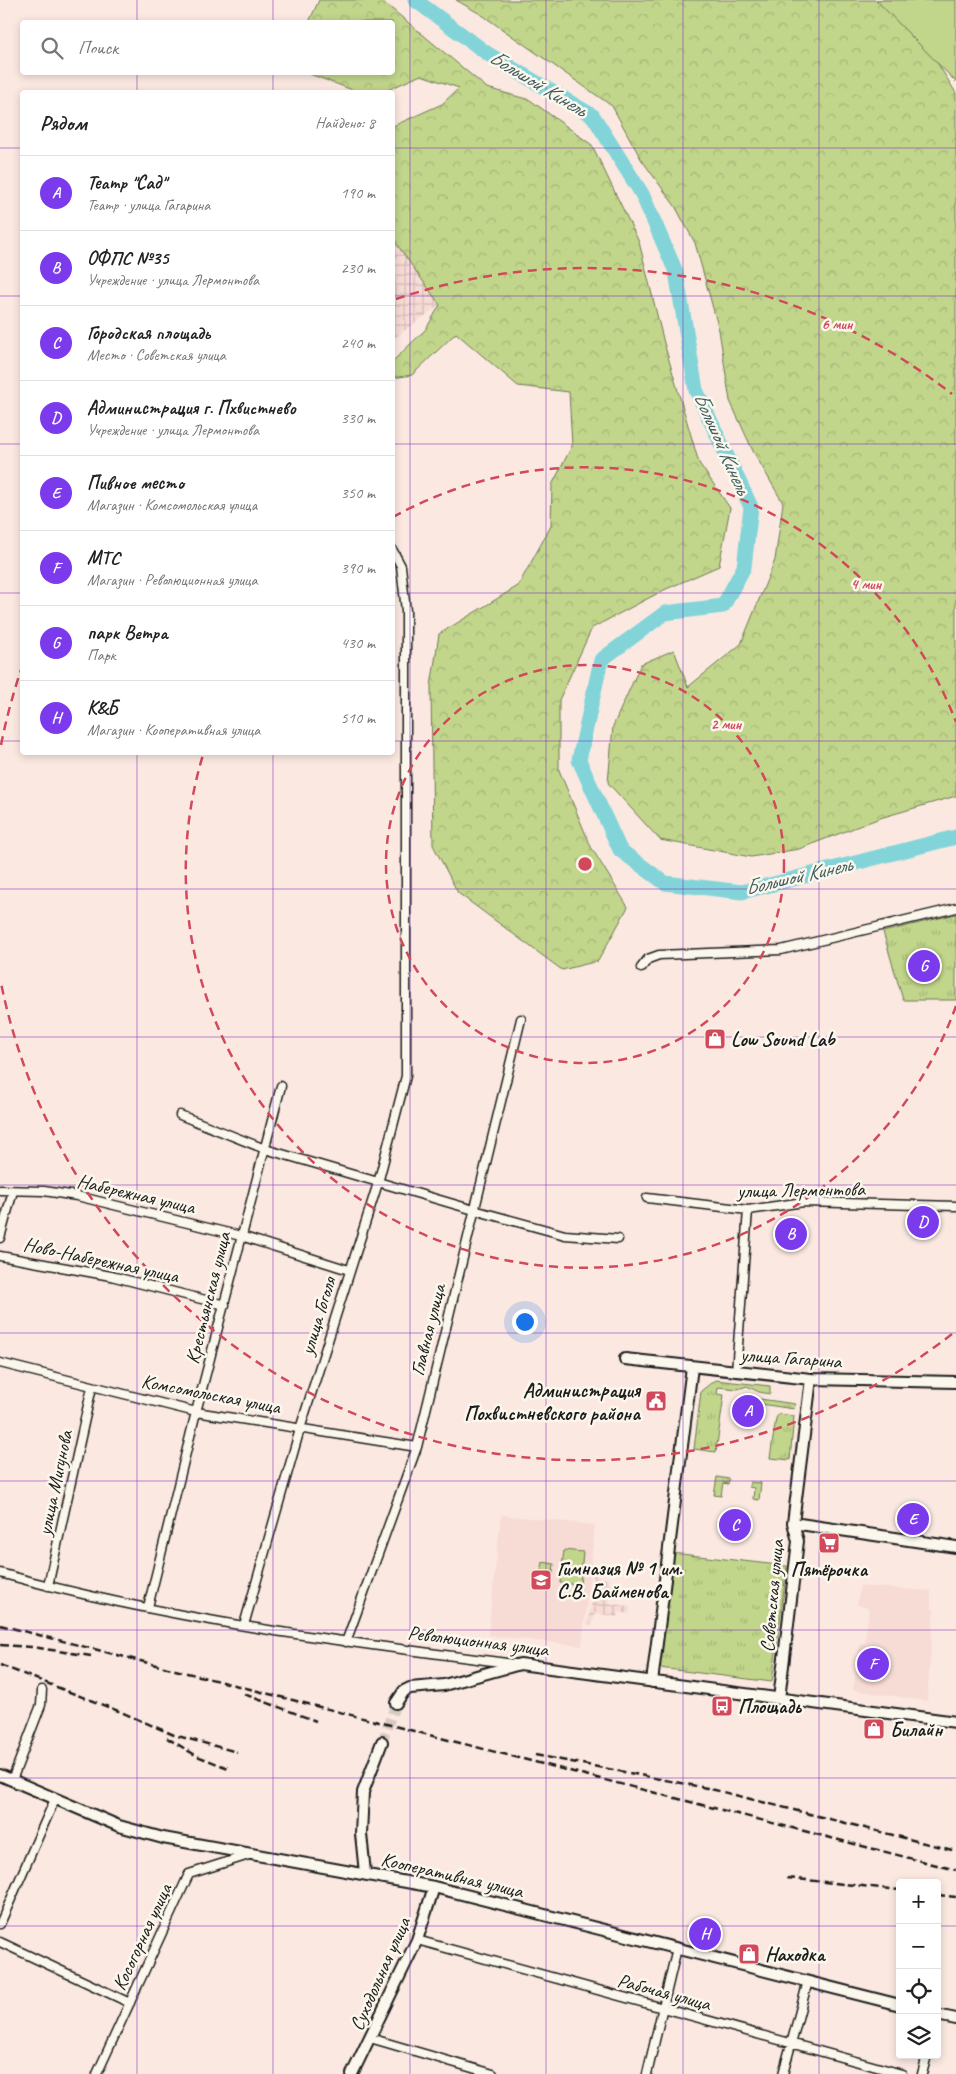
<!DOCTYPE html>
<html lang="ru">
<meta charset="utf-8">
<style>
body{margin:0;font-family:Caveat,sans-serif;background:#f2f2f2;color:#222}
.controls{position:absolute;right:15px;bottom:15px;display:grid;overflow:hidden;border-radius:5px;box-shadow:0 2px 8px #0003}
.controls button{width:45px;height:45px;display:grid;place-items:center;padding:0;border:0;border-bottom:1px solid #e0e0e0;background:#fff;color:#222;font:25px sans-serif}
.you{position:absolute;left:524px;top:1321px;width:18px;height:18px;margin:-12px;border:4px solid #fff;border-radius:50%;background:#1a73e8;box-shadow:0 0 0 8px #1a73e833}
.badge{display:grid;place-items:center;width:32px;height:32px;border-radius:50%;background:#7c3aed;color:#fff;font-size:16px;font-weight:700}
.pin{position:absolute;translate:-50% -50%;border:2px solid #fff;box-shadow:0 1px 5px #0006}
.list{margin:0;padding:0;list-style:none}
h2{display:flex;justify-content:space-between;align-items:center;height:65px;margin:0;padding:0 20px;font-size:21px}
h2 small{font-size:16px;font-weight:400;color:#767676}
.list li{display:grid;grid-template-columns:32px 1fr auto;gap:15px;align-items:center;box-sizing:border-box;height:75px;padding:0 20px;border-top:1px solid #e0e0e0}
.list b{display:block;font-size:19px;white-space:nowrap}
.list p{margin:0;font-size:16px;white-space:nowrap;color:#767676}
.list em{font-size:16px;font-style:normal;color:#767676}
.icon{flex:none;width:28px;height:28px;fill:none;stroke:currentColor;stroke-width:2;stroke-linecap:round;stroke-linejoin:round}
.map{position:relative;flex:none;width:956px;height:2074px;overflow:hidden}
.search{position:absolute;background:#fff;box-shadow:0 2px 8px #0003;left:20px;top:20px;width:375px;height:55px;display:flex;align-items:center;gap:12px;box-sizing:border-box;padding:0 18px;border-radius:5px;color:#767676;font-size:19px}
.panel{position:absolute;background:#fff;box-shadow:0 2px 8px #0003;left:20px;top:90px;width:375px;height:665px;border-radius:5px}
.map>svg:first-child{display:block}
.built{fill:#f7dbd5}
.industrial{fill:url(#industrial-grid)}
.grass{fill:url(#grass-tufts);stroke:#6e7854}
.forest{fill:url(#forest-crowns);stroke:#6e7854}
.garden{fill:#c1d58b;stroke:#6e7854}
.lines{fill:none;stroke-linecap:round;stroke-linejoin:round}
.river{stroke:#82d4d9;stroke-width:15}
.secondary-tunnel{stroke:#dacac3;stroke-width:10;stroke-dasharray:10 5;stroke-linecap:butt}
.street-casing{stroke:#1c1c1c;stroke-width:11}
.secondary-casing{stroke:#1c1c1c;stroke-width:14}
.street{stroke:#fbf7ec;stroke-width:8}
.secondary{stroke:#fbf7ec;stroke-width:10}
.rail{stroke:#1c1c1c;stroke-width:2.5;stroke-dasharray:8 4;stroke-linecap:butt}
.grid{fill:none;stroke:#7b2cbf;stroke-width:1;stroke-opacity:0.55}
.ring{fill:none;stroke:#d1495b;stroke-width:2.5;stroke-dasharray:9 6}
.labels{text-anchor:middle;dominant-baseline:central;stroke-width:5;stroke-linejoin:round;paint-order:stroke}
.poi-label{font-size:20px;font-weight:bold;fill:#1c1c1c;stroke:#fbf7ec;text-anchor:start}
.street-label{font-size:20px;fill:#1c1c1c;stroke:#fbf7ec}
.water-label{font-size:21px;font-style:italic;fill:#405c5e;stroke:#fbf7ec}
.centre{fill:#d1495b;stroke:#fbf7ec;stroke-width:2.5}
.ring-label{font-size:15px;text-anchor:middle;font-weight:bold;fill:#d1495b;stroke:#fbf7ec;stroke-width:5;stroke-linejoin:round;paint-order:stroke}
</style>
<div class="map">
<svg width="956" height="2074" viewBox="0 0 956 2074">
<defs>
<pattern id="industrial-grid" width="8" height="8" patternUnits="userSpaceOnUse" patternTransform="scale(1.25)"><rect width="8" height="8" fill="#f7dbd5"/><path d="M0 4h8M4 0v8" fill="none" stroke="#d3bbb6"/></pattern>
<pattern id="grass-tufts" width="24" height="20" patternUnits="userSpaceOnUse" patternTransform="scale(1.25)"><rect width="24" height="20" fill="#c1d58b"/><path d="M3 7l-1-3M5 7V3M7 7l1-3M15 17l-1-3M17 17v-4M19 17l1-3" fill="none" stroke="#a5b677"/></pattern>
<pattern id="forest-crowns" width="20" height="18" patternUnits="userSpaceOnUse" patternTransform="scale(1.25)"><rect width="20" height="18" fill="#c1d58b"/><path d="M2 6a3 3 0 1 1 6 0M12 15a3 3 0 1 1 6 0" fill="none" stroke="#a5b677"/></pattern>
</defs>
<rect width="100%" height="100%" fill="#fbe9e1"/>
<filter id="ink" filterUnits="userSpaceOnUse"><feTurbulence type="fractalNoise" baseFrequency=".02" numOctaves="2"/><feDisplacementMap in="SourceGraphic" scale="10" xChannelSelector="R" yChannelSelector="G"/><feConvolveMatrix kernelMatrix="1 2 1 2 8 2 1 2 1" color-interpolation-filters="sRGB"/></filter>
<g filter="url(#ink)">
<!-- built -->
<path class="built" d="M501,1515L595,1525L582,1646L488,1635Z
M860,1586L931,1591V1609H934L927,1701L853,1690L860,1643H865L869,1608L857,1605Z"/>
<!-- industrial -->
<path class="industrial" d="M392,239L440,305L393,339H392Z
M592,1575L599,1576L597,1598L589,1597Z
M603,1578L610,1579L609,1585L612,1586L609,1602H605L630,1607L629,1614L618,1612L617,1617L595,1613L592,1625L587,1624L592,1600L599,1601Z"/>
<!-- grass -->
<path class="grass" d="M956,914V1000H903L883,932Z
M715,1380L770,1386V1394L759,1392L747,1386L738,1389L718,1387L717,1394L724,1395L716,1452L694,1449L701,1391Z
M760,1399L795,1404L794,1409L760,1404Z
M779,1414L794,1416L790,1460L770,1458L776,1418Z
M717,1477L729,1479L728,1484L723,1483L721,1496L714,1495Z
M750,1482L761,1483L759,1500L753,1499L754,1488L749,1487Z
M672,1553L787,1566L772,1682L659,1668Z"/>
<!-- forest -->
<path class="forest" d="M319,0H381L487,88L530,100L592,145L639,242L664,343L699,463L730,508L719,566L664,590L592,628L559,700V770L591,847L628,907L598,961L562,970L458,893L433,845L431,686L439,634L518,586L551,526L552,485L572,446L569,392L518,386L456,333L412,375L393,378V361L426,329L440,305L393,239V126L442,104L459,88L421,75L383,92H358L307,73L392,72V22H309Z
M456,0H893L914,25L956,93V796L880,818L799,849L751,857L660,840L608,783L613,726L641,664L674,650L688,687L741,644L775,560L783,503L753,451L730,401L719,330L695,243L675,206L641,159L612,106L482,15Z"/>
<!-- garden -->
<path class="garden" d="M876,0H956V82Z
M564,1550L583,1552L580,1585L560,1583Z
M543,1562L554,1564L551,1586L539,1585Z"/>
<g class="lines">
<!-- river -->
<path class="river" d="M415,0L488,54L593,116L642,194L676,272L696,390L751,507L744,567L723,606L665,613L601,660L579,760L620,850L665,883L742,892L956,837"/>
<!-- secondary-tunnel -->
<path class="secondary-tunnel" d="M382,1742L396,1703"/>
<!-- street casing -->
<g class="street-casing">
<path id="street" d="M641,968L648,959L659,955L781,950L956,908
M180,1115L265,1149L474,1210L565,1235L618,1239
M0,1190L44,1191L77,1196L241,1236L349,1270
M647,1198L748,1210L804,1202L956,1206
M0,1238L13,1191
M0,1256L111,1276L225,1305
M0,1363L196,1412L417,1447
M736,1372L748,1210
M0,1573C168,1620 342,1642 515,1664
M48,1586L92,1387
M148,1607L196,1412L281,1086
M244,1625L300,1429L378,1183L406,1076V611L401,566L392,549
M346,1642L417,1447L521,1019
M12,1780L41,1705L42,1690
M0,1924L55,1799
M417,1940L902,2074
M0,1942L130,2003
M370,2038L493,2074
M97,2074L189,1874L249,1855
M647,2074L677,1948
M783,2074L808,1981
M922,2074L927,2055"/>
</g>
<!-- secondary casing -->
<g class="secondary-casing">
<path id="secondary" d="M625,1359L811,1379L956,1382
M793,1523L956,1547
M652,1682L692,1367
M779,1699L798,1541L793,1523L811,1379
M396,1703L404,1691L410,1688L444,1685L520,1664L956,1722
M0,1775L119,1826L163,1838L434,1887L900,2005
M365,1873L361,1834L363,1792L382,1742
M937,2015L956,2019
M352,2074L417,1940L434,1887"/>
</g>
<!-- street -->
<use href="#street" class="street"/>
<!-- secondary -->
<use href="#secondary" class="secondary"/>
<!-- rail -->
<path class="rail" d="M0,1625L956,1870
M0,1645L32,1647L91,1656
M0,1665L121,1712L174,1735L237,1752
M244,1694L316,1721
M167,1738L197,1756L228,1768
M535,1755L707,1788L956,1851
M787,1878L900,1890
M937,1895L956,1897"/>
</g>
</g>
<!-- grid -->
<path class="grid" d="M137,0V22M273,0V22M410,0V2074M546,0V2074M683,0V2074M819,0V2074M137,72V92M273,72V92M0,148H22M392,148H956M0,296H22M392,296H956M0,444H22M392,444H956M0,593H22M392,593H956M0,741H22M392,741H956M137,752V2074M273,752V2074M0,889H956M0,1037H956M0,1185H956M0,1333H956M0,1481H956M0,1630H956M0,1778H956M0,1926H900M937,1926H956"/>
<!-- distance rings -->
<g class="ring">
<circle cx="585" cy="864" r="199"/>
<path d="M956 1006A397 397 0 0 1 203 755M393 517A397 397 0 0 1 956 722"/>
<path d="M952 1334A596 596 0 0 1 1 983M1 745A596 596 0 0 1 21 670M396 299A596 596 0 0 1 952 394"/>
</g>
<!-- icons -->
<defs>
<g id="shop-square" transform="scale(1.125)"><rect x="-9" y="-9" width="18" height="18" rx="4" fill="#d1495b" stroke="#fbf7ec"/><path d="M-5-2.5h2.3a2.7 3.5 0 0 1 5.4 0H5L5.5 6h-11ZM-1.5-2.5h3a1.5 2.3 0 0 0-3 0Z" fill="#fff"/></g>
<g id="civic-square" transform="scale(1.125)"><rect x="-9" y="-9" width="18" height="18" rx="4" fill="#d1495b" stroke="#fbf7ec"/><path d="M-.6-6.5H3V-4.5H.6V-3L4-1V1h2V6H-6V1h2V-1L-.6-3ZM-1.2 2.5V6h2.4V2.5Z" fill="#fff"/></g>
<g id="supermarket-square" transform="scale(1.125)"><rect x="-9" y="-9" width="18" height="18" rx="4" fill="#d1495b" stroke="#fbf7ec"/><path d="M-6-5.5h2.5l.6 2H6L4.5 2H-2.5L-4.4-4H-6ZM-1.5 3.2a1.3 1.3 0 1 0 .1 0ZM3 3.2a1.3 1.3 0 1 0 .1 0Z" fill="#fff"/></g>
<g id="school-square" transform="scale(1.125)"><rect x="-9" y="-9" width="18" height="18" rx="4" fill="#d1495b" stroke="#fbf7ec"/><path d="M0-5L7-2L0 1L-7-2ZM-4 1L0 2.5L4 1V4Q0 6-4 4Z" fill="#fff"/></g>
<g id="bus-square" transform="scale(1.125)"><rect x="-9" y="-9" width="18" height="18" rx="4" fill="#d1495b" stroke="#fbf7ec"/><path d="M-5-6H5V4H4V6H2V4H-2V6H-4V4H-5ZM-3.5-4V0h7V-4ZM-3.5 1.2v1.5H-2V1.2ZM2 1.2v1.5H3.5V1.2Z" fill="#fff"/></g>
</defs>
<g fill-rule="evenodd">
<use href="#shop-square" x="715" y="1039"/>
<use href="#civic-square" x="656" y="1401"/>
<use href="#supermarket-square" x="829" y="1543"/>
<use href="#school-square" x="541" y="1580"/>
<use href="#bus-square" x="722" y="1706"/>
<use href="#shop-square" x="874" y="1729"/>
<use href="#shop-square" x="749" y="1954"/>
</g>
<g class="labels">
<!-- poi labels -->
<g class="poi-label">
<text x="731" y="1039">Low Sound Lab</text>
<text x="640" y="1390" text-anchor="end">Администрация<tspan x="640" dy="23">Похвистневского района</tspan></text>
<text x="557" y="1568">Гимназия № 1 им.<tspan x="557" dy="23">С.В. Байменова</tspan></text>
<text x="829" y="1569" text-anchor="middle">Пятёрочка</text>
<text x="738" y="1706">Площадь</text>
<text x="890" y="1729">Билайн</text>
<text x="765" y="1954">Находка</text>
</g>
<!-- street labels -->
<g class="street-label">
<text transform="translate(801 1190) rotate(-1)">улица Лермонтова</text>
<text transform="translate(136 1194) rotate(13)">Набережная улица</text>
<text transform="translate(101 1260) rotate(12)">Ново-Набережная улица</text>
<text transform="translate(208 1298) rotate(-76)">Крестьянская улица</text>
<text transform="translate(318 1316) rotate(-73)">улица Гоголя</text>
<text transform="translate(428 1330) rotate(-76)">Главная улица</text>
<text transform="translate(791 1358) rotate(4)">улица Гагарина</text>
<text transform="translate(211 1394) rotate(11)">Комсомольская улица</text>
<text transform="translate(55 1483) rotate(-78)">улица Мигунова</text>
<text transform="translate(772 1596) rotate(-85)">Советская улица</text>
<text transform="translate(478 1641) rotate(7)">Революционная улица</text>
<text transform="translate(452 1875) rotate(13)">Кооперативная улица</text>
<text transform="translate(142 1937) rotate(-65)">Косогорная улица</text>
<text transform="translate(380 1974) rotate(-66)">Суходольная улица</text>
<text transform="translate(664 1992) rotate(15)">Рабочая улица</text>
</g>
<!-- water labels -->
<g class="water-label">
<text transform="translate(538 83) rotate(31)">Большой Кинель</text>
<text transform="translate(722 443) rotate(66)">Большой Кинель</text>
<text transform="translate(798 876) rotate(-13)">Большой Кинель</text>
</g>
</g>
<circle cx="585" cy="864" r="8" class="centre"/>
<g class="ring-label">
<text x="837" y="329">6 мин</text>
<text x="866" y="589">4 мин</text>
<text x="726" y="729">2 мин</text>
</g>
</svg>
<div class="controls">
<button>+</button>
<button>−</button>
<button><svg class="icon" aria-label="locate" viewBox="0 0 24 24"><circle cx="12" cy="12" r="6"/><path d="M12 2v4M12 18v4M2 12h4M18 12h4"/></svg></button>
<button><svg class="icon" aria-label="layers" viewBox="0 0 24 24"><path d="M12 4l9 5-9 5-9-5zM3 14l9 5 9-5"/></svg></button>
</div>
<div class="you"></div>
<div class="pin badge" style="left:748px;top:1411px">A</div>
<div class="pin badge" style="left:791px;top:1234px">B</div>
<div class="pin badge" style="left:735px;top:1525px">C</div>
<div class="pin badge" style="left:923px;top:1222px">D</div>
<div class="pin badge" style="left:913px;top:1519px">E</div>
<div class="pin badge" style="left:873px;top:1664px">F</div>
<div class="pin badge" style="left:924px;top:966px">G</div>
<div class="pin badge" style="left:705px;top:1934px">H</div>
<div class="search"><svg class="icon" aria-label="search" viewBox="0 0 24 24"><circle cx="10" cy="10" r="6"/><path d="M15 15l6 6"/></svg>Поиск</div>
<section class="panel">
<h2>Рядом<small>Найдено: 8</small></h2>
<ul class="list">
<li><span class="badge">A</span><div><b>Театр &quot;Сад&quot;</b><p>Театр · улица Гагарина</p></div><em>190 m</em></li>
<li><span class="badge">B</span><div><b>ОФПС №35</b><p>Учреждение · улица Лермонтова</p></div><em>230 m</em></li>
<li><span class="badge">C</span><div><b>Городская площадь</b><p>Место · Советская улица</p></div><em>240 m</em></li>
<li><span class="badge">D</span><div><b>Администрация г. Пхвистнево</b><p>Учреждение · улица Лермонтова</p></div><em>330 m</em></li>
<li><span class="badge">E</span><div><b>Пивное место</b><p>Магазин · Комсомольская улица</p></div><em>350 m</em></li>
<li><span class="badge">F</span><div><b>МТС</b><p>Магазин · Революционная улица</p></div><em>390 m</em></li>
<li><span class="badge">G</span><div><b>парк Ветра</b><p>Парк</p></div><em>430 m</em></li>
<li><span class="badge">H</span><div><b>К&amp;Б</b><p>Магазин · Кооперативная улица</p></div><em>510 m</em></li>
</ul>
</section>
</div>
